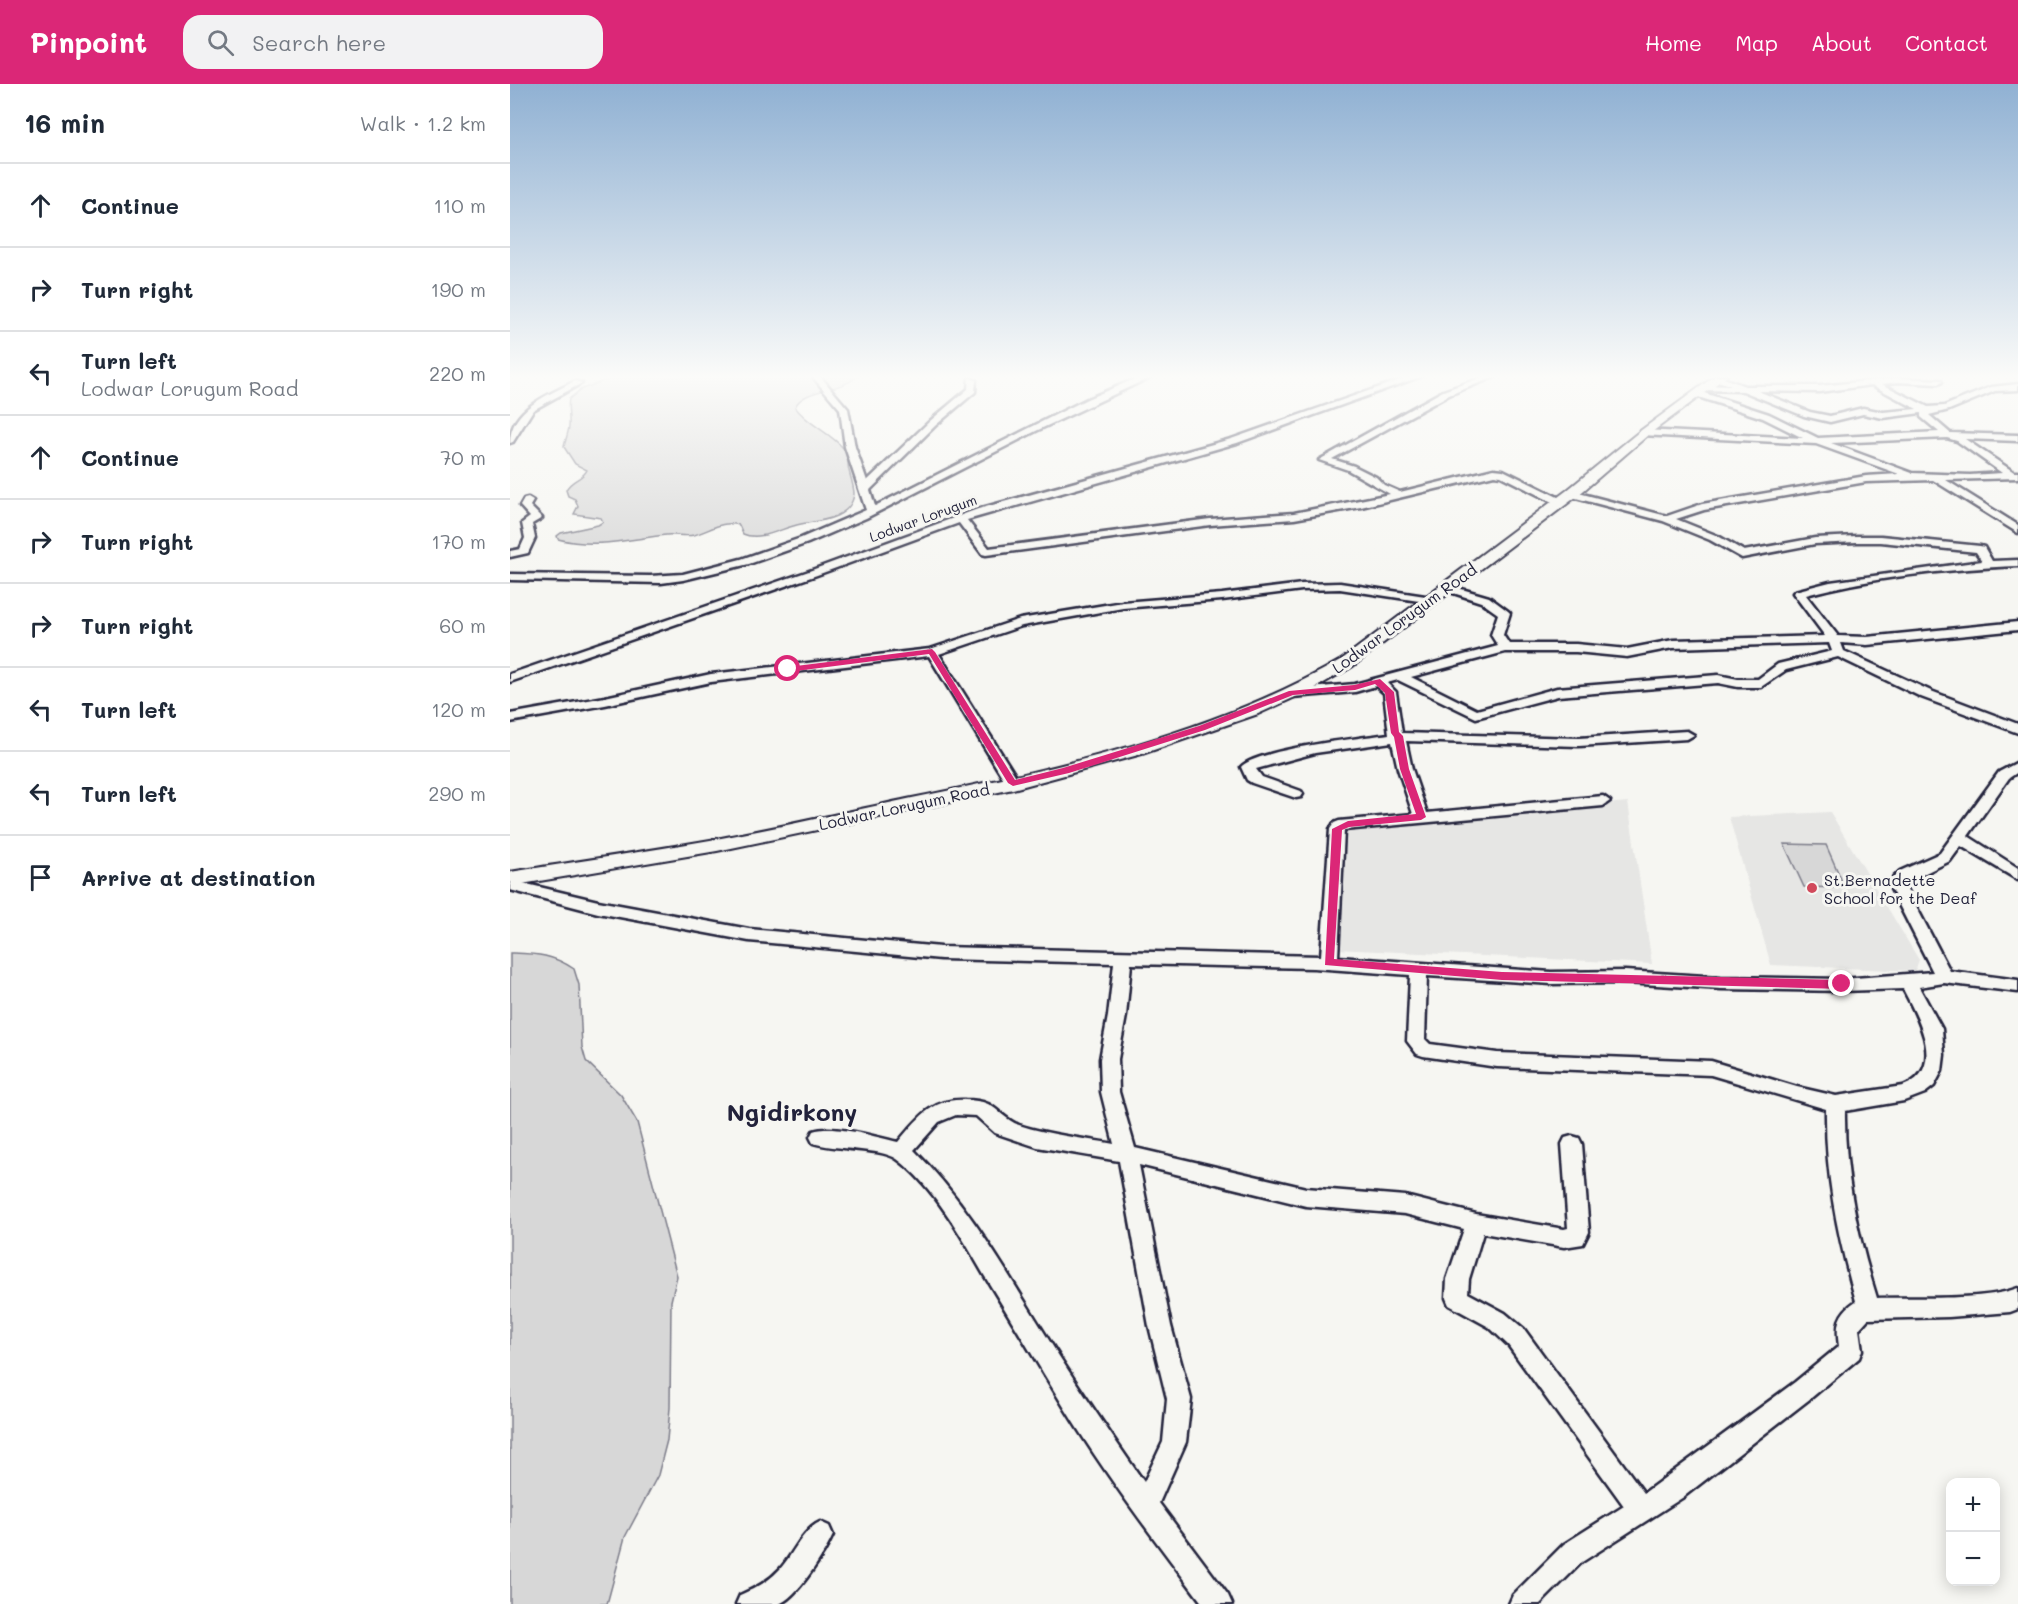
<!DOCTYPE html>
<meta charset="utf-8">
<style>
body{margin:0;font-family:Mali,sans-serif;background:#f2f2f3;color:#1f2937}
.controls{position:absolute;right:18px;bottom:18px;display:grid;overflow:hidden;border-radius:12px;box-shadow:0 3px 15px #0003}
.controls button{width:54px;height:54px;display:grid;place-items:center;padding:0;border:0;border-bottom:2px solid #e0e1e3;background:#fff;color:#1f2937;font:30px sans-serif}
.stop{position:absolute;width:18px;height:18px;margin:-14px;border:4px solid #db2777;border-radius:50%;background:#fff}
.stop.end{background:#db2777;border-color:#fff;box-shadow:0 2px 6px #0008}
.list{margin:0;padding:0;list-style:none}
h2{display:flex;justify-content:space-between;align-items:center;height:78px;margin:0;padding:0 24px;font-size:26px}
h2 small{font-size:20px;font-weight:400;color:#747a83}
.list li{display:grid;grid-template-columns:39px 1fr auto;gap:18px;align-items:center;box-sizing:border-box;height:84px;padding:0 24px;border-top:2px solid #e0e1e3}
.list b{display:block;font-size:22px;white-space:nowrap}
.list p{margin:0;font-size:20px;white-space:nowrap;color:#747a83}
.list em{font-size:20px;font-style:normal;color:#747a83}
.icon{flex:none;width:33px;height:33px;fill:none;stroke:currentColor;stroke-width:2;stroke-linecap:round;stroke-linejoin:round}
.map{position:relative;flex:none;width:1508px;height:1520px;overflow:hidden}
header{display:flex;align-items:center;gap:36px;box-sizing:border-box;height:84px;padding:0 30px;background:#db2777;color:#fff}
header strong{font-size:28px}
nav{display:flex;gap:33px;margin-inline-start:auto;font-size:21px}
.search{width:420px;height:54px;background:#f2f2f3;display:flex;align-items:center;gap:15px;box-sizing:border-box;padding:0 21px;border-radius:18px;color:#747a83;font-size:22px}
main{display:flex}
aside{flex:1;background:#fff}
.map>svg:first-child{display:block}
.built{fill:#e6e6e4}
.green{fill:#d7d7d7;stroke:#7c7c89;stroke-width:1.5}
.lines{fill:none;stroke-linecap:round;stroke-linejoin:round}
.minor-casing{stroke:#22223b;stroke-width:5}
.major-casing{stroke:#22223b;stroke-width:4}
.minor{fill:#f6f6f2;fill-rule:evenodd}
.major{fill:#f6f6f2;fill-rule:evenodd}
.route{fill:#db2777}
.poi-dot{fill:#d1495b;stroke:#f6f6f2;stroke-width:2}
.labels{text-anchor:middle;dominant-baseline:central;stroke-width:6;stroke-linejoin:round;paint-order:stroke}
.far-street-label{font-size:14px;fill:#22223b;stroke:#f6f6f2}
.street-label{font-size:16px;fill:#22223b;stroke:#f6f6f2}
.poi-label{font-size:16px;fill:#22223b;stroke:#f6f6f2;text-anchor:start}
.near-quarter-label{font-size:24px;font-weight:bold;fill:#22223b;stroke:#f6f6f2}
</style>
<header>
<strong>Pinpoint</strong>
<div class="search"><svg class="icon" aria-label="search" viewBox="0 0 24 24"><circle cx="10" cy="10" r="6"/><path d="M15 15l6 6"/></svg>Search here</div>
<nav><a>Home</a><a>Map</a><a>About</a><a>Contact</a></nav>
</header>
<main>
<aside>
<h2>16 min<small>Walk · 1.2 km</small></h2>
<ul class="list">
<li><svg class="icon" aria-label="ahead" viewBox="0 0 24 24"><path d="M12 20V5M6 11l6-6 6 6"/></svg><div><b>Continue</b></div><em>110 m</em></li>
<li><svg class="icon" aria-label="right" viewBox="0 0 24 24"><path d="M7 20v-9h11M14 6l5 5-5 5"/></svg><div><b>Turn right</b></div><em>190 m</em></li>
<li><svg class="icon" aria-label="left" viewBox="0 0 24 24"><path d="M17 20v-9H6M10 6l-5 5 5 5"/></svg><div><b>Turn left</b><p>Lodwar Lorugum Road</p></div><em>220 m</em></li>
<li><svg class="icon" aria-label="ahead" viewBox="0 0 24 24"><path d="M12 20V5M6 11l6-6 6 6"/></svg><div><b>Continue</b></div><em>70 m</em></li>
<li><svg class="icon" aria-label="right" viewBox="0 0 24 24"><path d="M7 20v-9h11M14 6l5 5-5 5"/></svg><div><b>Turn right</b></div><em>170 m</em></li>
<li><svg class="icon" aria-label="right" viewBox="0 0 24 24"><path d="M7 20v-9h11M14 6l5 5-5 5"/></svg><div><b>Turn right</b></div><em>60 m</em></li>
<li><svg class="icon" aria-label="left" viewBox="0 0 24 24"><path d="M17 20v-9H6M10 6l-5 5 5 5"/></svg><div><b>Turn left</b></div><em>120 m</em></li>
<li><svg class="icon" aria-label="left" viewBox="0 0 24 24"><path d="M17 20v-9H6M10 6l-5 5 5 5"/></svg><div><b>Turn left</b></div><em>290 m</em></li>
<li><svg class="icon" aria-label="arrive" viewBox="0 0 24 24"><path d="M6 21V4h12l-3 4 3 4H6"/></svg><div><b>Arrive at destination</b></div></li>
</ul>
</aside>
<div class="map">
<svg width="1508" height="1520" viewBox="0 0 1508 1520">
<rect width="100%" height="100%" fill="#f6f6f2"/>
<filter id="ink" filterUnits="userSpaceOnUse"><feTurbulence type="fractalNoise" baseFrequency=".0167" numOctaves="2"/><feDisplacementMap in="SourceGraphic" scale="12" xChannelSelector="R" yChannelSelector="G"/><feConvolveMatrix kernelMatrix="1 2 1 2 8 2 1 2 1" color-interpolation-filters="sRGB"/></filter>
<g filter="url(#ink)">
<!-- built -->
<path class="built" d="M1118,718L1142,880L825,865L833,743Z
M1320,728L1409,876L1405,887L1261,881L1219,733Z"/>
<!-- green -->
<path class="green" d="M107,292H347C332,308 293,304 285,323C298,341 320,348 334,365C339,371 337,380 339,387C341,394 344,403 344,410C341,435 309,437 291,440C273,443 251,458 233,450L229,441C211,436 200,447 184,451C175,453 165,450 156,451C120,455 85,465 48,455L47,452L51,449L88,441L93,438L91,434L64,430L68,422L65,415L58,412L56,406C61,395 72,396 77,386L65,380L54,363C55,357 58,350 59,343C60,334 57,324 59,315L72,305Z
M1274,760L1316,761L1335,804L1294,803Z
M0,869C27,870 42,870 64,885L69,901L72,963L76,977L111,1011L127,1038L167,1192L161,1217L160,1324L157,1356L148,1391L115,1453L97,1520H0Z"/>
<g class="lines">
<!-- minor casing -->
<g class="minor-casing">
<path id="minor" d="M302,292H310L338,325L345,363L357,397L420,337L458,305L459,294L466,296L465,308L426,341L360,406L365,422L577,315L632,292H643L526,347L356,434L298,459L239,480L173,496L151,499L0,496V490L140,492L173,490L231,475L291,454L356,426L335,363L330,325Z
M901,292H912L727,359L457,436L479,464L700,435L784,429L880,410L838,386L809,376L933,307L976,292H987L939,311L822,375L844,382L866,393L874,401L890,408L984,385L993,386L1054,416V420H1046L991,392L984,391L851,423L784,435L700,441L476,471L472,470L449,439L307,491L0,598V590L299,487L468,425L721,355Z
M1208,292L1235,302H1309L1388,294L1431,296L1432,298L1428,300L1388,298L1372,300L1418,323L1434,322L1481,303L1508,300V306L1485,307L1439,326L1419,331L1440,349L1508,351V357L1455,355L1504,388H1508V394L1436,396L1508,441V449L1423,396L1356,398L1194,426L1166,435L1208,452L1234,467L1305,454L1347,452H1371L1470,462L1474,463L1482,477L1508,476V482C1439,485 1363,493 1296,511L1328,552L1357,553L1508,538V546L1357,561L1331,559L1334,567L1421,607L1508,640V649L1411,613L1328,573L1276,586L1251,603H1228L1208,599L1048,612L966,634L888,596L877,599L886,608L892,649L1069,654L1177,647L1184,651L1177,655L1069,662L896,657L902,685L917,729L1093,712L1100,717L1093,722L834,746L828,873L1041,888L1115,887L1211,893L1332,895L1423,888L1381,805V796L1390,787L1430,769L1489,688L1508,678V688L1499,694L1458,752L1508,784V796L1451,762L1440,777L1397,798V805L1440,887L1508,896V908L1434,899L1409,903L1432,945L1434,971L1432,987L1424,1002L1415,1009L1394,1017L1335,1027C1334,1091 1348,1153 1367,1214C1405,1213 1474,1217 1508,1204V1225L1500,1228L1439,1233L1358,1235L1349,1245L1352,1266L1349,1274L1301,1314L1172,1414L1072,1478L1030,1520H999L1003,1511L1054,1460L1114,1422L998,1261L979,1243L939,1221L936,1214L937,1195L954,1145L895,1130L796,1122L629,1081L661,1242L681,1315L676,1358L649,1419L718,1511L722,1520H693C645,1456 596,1392 554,1323C527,1279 501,1235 474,1191C453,1154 422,1100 387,1075C371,1064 324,1066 303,1059L300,1053L303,1047C324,1040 366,1053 388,1058C408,1035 422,1014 455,1016C463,1016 471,1017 478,1020C489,1026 496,1036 509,1041C539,1051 572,1054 604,1060L591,1008L590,975L598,932L604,879L431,875L239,857L88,829L0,806V796L88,817L239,845L431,863L811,872L820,745L824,739L829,737L903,730L888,685L882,658L805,669L746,685L752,693L791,707L793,710L791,713L786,714L742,699L737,696L731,683C747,665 851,654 879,650L874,609L866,602L845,608L782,613L776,609L777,606L845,600L988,562L981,551L988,530L971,518L934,506V502L938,501L979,513L998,527L1000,529L993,551L999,560H1066L1117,565L1163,556L1315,552L1283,509L1285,507L1320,498L1472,477L1466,468L1371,458H1347L1305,460L1232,474L1200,456L1153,437L1058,412L1056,410L1061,407L1157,432L1192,420L1356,392L1389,390L1306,360L1131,351L1129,349L1134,346L1293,354L1253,334L1185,312V308L1188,307L1259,330L1308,354L1429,348L1411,333V329L1373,334L1353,330L1320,338L1294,332L1233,307L1193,306L1192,304L1196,301L1221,302L1206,296ZM1362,301L1407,325L1373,328L1353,324L1320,332L1300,328L1248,307L1309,308ZM1437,354L1447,357L1492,389L1460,391L1402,389L1321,359ZM1319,559L1322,567L1268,580L1248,595H1228L1208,591L1047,604L967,626L901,593L995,568H1066L1117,573L1163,564ZM621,880L804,884L900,891L897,957L907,970L913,972L987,983L1201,991L1316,1025C1315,1091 1328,1154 1346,1217C1327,1230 1326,1241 1329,1262L1285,1298L1134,1409L1014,1245L995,1229L958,1209L959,1195L973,1149L1054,1163L1073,1160L1079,1148L1072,1060L1069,1054L1062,1052L1055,1054L1052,1060L1058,1144L1054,1145L966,1130L895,1112L796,1104L625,1064L609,1008L608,975L616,932ZM917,892L1041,900L1115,899L1211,905L1332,907L1393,905C1407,932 1438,986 1393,1002L1326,1012L1287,1003L1201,977L987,969L920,960L915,955ZM446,1031L466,1032L485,1049L527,1063L609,1077L639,1242L657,1315L653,1358L634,1398C599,1348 564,1297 532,1245C492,1181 458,1120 404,1066L429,1038Z
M65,297L72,299L23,326L3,358L0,359C0,324 39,311 65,297Z
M18,414L23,417L20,422L32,434L22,440L25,454L18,469L0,473V467L10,465L15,454L12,439L20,433L10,422L14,415Z
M830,499L922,513L928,516L922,519L830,505L792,506L712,516L613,524L512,542L429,570L510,699L503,703L496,699L419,572L201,598L95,621L0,638V630L95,613L201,590L420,565L510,535L613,518L712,510L792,500Z
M310,1438L319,1442L323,1451C316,1467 286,1516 268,1520C255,1520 239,1520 226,1520L230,1511C246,1504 258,1498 270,1485C283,1471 292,1446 310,1438Z"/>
</g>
<!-- major casing -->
<g class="major-casing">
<path id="major" d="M1205,292H1217L1138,351L1066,413L843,582L805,604L748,630L632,670L503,705L207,767L0,802V788C69,777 138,767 206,755C271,743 336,728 402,714C548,684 700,651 831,576L1056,407L1130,347Z"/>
</g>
<!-- minor -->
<use href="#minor" class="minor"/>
<!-- major -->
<use href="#major" class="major"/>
</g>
</g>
<!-- sky -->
<linearGradient id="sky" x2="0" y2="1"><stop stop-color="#90b1d3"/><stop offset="0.58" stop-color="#fbfbf9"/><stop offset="1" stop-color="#fbfbf9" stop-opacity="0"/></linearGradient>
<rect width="1508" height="505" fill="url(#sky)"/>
<!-- route -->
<path class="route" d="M422,565L425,568L505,696L553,684L689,642L779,607L844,601L870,595L884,608L889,648L893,652L899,685L916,733L911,736L839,743L832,746L824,875L992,888L1332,896L1338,900L1332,905L992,896L815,881L822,745L838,737L906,730L890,685L884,653L881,649L875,609L865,600L845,606L783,611L695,646L559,689L503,702L498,699L419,570L278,588L273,585L278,583Z"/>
<!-- markers -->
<circle class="poi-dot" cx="1302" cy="804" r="6"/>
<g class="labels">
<!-- far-street labels -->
<g class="far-street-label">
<text transform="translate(413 434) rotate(-20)">Lodwar Lorugum</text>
</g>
<!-- street labels -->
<g class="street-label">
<text transform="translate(894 534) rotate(-36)">Lodwar Lorugum Road</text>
<text transform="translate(394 722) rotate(-12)">Lodwar Lorugum Road</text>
</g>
<!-- poi labels -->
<g class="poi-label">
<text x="1314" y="795">St.Bernadette<tspan x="1314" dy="18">School for the Deaf</tspan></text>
</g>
<!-- near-quarter labels -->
<g class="near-quarter-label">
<text x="282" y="1027">Ngidirkony</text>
</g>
</g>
</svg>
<div class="controls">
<button>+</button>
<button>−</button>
</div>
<div class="stop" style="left:278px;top:585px"></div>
<div class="stop end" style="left:1332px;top:900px"></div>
</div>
</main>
